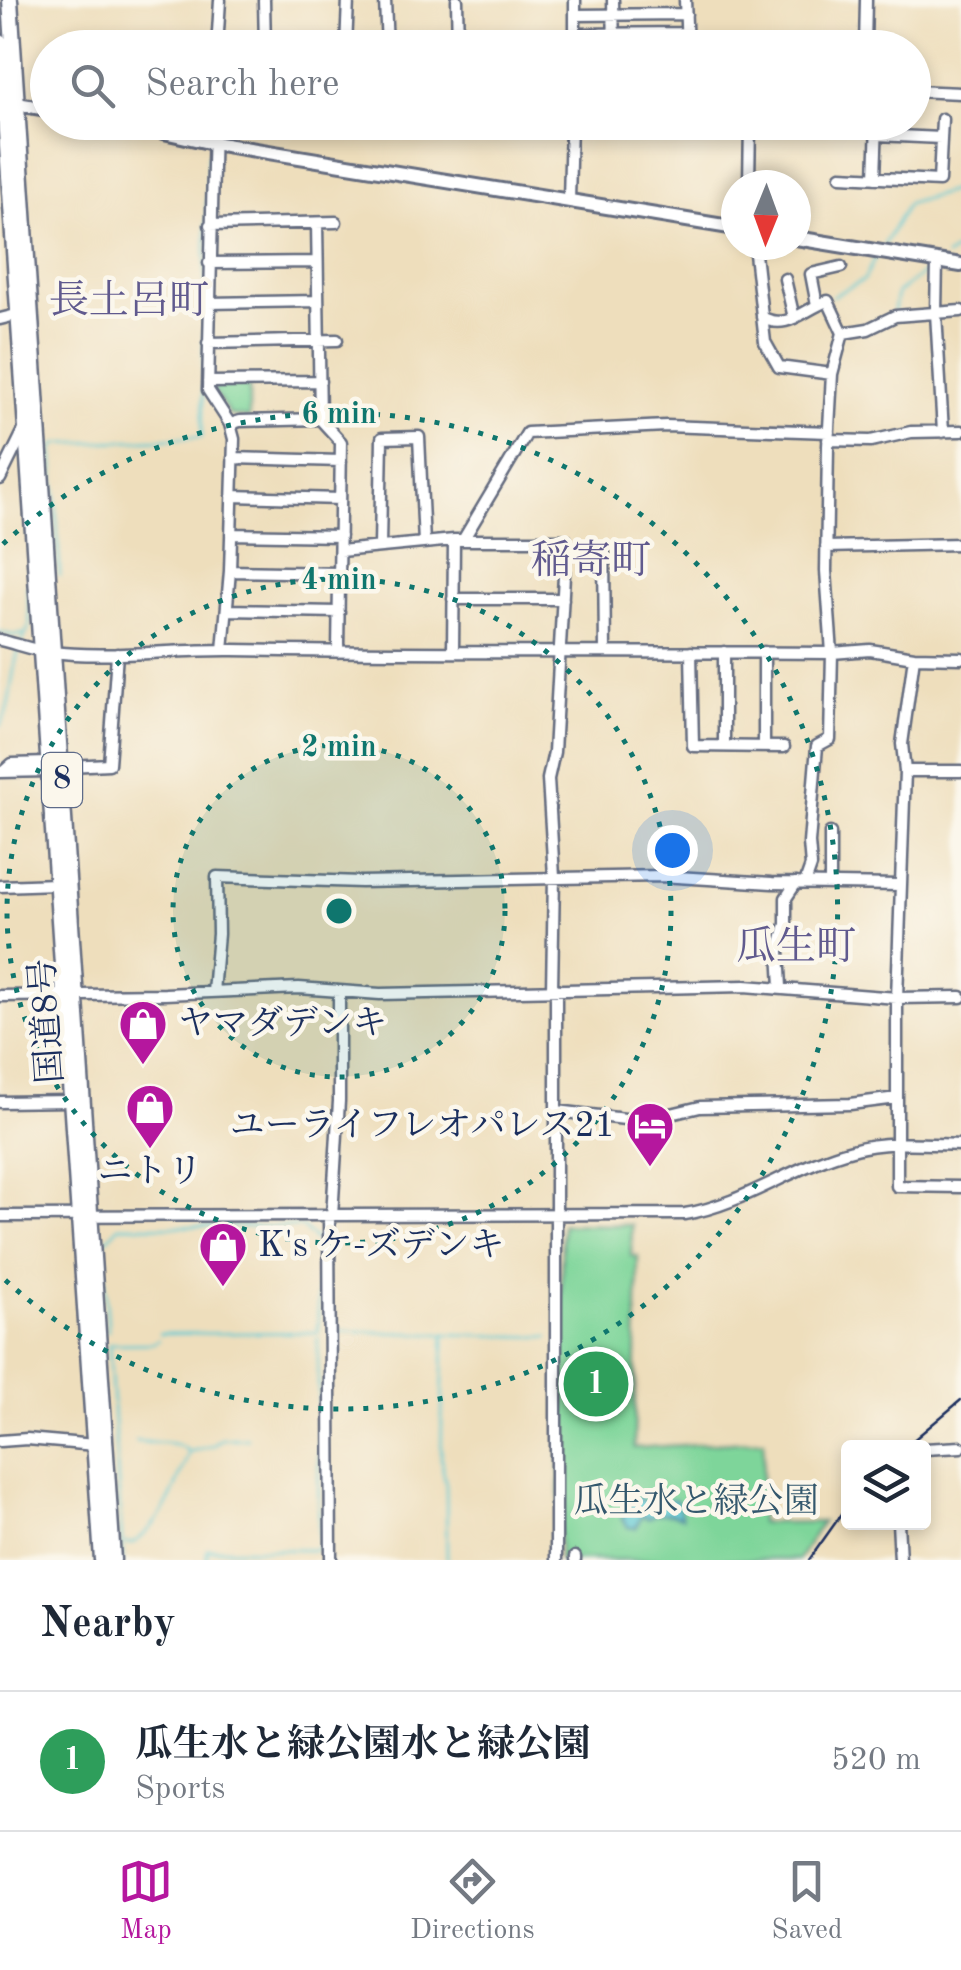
<!DOCTYPE html>
<meta charset="utf-8">
<style>
body{margin:0;font-family:"Old Standard TT","Noto Serif JP",serif;background:#f2f2f3;color:#1f2937}
.controls{position:absolute;right:30px;bottom:30px;display:grid;overflow:hidden;border-radius:10px;box-shadow:0 5px 15px #0003}
.controls button{width:90px;height:90px;display:grid;place-items:center;padding:0;border:0;border-bottom:2px solid #e0e1e3;background:#fff;color:#1f2937;font:50px sans-serif}
.compass{position:absolute;left:721px;top:170px;width:90px;height:90px;border-radius:50%;background:#fff;box-shadow:0 5px 15px #0003;rotate:181deg}
.you{position:absolute;left:672px;top:850px;width:35px;height:35px;margin:-25px;border:8px solid #fff;border-radius:50%;background:#1a73e8;box-shadow:0 0 0 15px #1a73e833}
.badge{display:grid;place-items:center;width:65px;height:65px;border-radius:50%;background:#b5179e;color:#fff;font-size:32px;font-weight:700}
.pin{position:absolute;translate:-50% -50%;border:5px solid #fff;box-shadow:0 2px 10px #0006}
.list{margin:0;padding:0;list-style:none}
h2{display:flex;justify-content:space-between;align-items:center;height:130px;margin:0;padding:0 40px;font-size:42px}
h2 small{font-size:32px;font-weight:400;color:#747a83}
.list li{display:grid;grid-template-columns:65px 1fr auto;gap:30px;align-items:center;box-sizing:border-box;height:140px;padding:0 40px;border-top:2px solid #e0e1e3}
.list b{display:block;font-size:38px;white-space:nowrap}
.list p{margin:0;font-size:32px;white-space:nowrap;color:#747a83}
.list em{font-size:32px;font-style:normal;color:#747a83}
.icon{flex:none;width:55px;height:55px;fill:none;stroke:currentColor;stroke-width:2;stroke-linecap:round;stroke-linejoin:round}
.map{position:relative;flex:none;width:961px;height:1560px;overflow:hidden}
.search{position:absolute;background:#fff;box-shadow:0 5px 15px #0003;left:30px;right:30px;top:30px;height:110px;display:flex;align-items:center;gap:25px;box-sizing:border-box;padding:0 35px;border-radius:55px;color:#747a83;font-size:38px}
.sheet{height:270px;background:#fff}
nav{display:flex;justify-content:space-around;align-items:center;box-sizing:border-box;height:140px;border-top:2px solid #e0e1e3;background:#fff;font-size:28px;color:#747a83}
nav a{display:grid;justify-items:center;gap:5px}
nav .on{color:#b5179e}
.map>svg:first-child{display:block}
.green{fill:#7ed59a;stroke:#4c827c;stroke-width:2.5}
.water{fill:#5cc9d3;stroke:#3c7c98;stroke-width:2.5}
.lines{fill:none;stroke-linecap:round;stroke-linejoin:round}
.stream{stroke:#5cc9d3;stroke-width:2.5}
.minor-casing{stroke:#656c7f;stroke-width:15}
.major-casing{stroke:#656c7f;stroke-width:18}
.highway-casing{stroke:#656c7f;stroke-width:19}
.minor{stroke:#fff;stroke-width:10}
.major{stroke:#fff;stroke-width:12}
.highway{stroke:#fff;stroke-width:14}
.rail{stroke:#1b2f5e;stroke-width:2.5}
.ring{fill:none;stroke:#0f766e;stroke-width:5;stroke-dasharray:5 10}
.labels{text-anchor:middle;dominant-baseline:central;stroke-width:9;stroke-linejoin:round;paint-order:stroke}
.shield{fill:#fbf7ec;stroke:#5e6b89;stroke-width:2.5}
.shield-label{font-size:32px;font-weight:bold;fill:#1b2f5e}
.street-label{font-size:35px;fill:#1b2f5e;stroke:#fbf7ec}
.poi-label{font-size:35px;fill:#1b2f5e;stroke:#fbf7ec;text-anchor:start}
.park-label{font-size:35px;fill:#34586d;stroke:#fbf7ec}
.quarter-label{font-size:40px;fill:#605a8e;stroke:#fbf7ec}
.centre{fill:#0f766e;stroke:#fbf7ec;stroke-width:5}
.ring-label{font-size:30px;text-anchor:middle;font-weight:bold;fill:#0f766e;stroke:#fbf7ec;stroke-width:9;stroke-linejoin:round;paint-order:stroke}
</style>
<div class="map">
<svg width="961" height="1560" viewBox="0 0 961 1560">
<rect width="100%" height="100%" fill="#fbf7ec"/>
<filter id="ink" filterUnits="userSpaceOnUse"><feTurbulence type="fractalNoise" baseFrequency=".01" numOctaves="2"/><feDisplacementMap in="SourceGraphic" scale="20" xChannelSelector="R" yChannelSelector="G"/><feConvolveMatrix kernelMatrix="1 2 1 2 8 2 1 2 1" color-interpolation-filters="sRGB"/></filter>
<filter id="wash" filterUnits="userSpaceOnUse"><feTurbulence type="fractalNoise" baseFrequency=".0048" numOctaves="4" result="noise"/><feDisplacementMap in="SourceGraphic" scale="40" xChannelSelector="R" yChannelSelector="G"/><feGaussianBlur stdDeviation="2.25" result="paint"/><feColorMatrix in="noise" values="0 0 0 0 0 0 0 0 0 0 0 0 0 0 0 0 0 1.4 0 .05"/><feComposite in="paint" operator="in"/></filter>
<g filter="url(#wash)">
<rect width="100%" height="100%" fill="#eedebc"/>
<!-- green -->
<path class="green" d="M216,385H249V418L230,415L213,390Z
M562,1224L632,1225L631,1256L638,1257L634,1448L764,1440L760,1523L822,1522L798,1560H559Z"/>
<!-- water -->
<path class="water" d="M638,1497L653,1507L660,1506L669,1499L676,1500L682,1517C671,1513 658,1510 648,1518L641,1515L636,1528L628,1527L621,1517L629,1511L630,1503Z"/>
<g class="lines">
<!-- stream -->
<path class="stream" d="M884,245L907,204L961,188
M946,257L961,246
M832,296L864,280L876,256
M894,311L897,293L932,267
M60,576L53,448L58,444L202,437L208,155
M0,632L15,636L23,634
M22,643L30,624L27,586
M0,726C13,704 10,674 19,650
M108,1331L103,1243L119,1226L302,1227L318,1243V1332L159,1334
M337,1331L442,1334
M136,1441C155,1445 173,1438 188,1451
M126,1543L132,1544C163,1525 177,1484 189,1452L214,1445L221,1439L247,1438
M447,1558L446,1485L441,1460L444,1334L549,1337
M123,1560L109,1344L153,1343L158,1340
M207,1560V1549L316,1550L319,1546L318,1338"/>
</g>
</g>
<g filter="url(#ink)">
<g class="lines">
<!-- minor casing -->
<g class="minor-casing">
<path id="minor" d="M264,0L265,48
M385,0L387,48
M457,0L458,48
M575,0V48
M613,0L614,48
M685,0L687,48
M575,15L686,14
M575,34L687,33
M126,43V48
M217,48L220,0
M346,48L348,0
M501,48V43
M865,48L866,0
M914,91L961,93
M214,122L208,390L230,424L234,439L230,571L223,650
M877,135L941,138
M841,176L939,181L942,119
M875,178L877,122
M749,185L750,122
M569,201L571,122
M317,223L320,419L341,442L338,652
M210,225L336,222
M754,245L765,342L779,367L832,374
M937,261L936,313L943,432
M209,263L317,262
M785,279L794,318
M208,303L318,301
M817,305L811,274L841,267
M762,317C787,332 805,308 828,301L843,333L832,374L828,446L826,571L832,653L830,739L817,746L809,843L811,866L805,883
M0,319L20,314
M843,333L868,329L895,316L961,311
M208,343L337,340
M208,382L320,381
M230,424L240,421L320,419
M828,440L871,441L911,432L961,431
M233,458L341,461
M0,479L26,426
M232,496L340,499
M231,534L340,536
M463,540L527,433L666,426L829,432
M380,547L382,438L419,437L424,543
M826,547L961,544
M340,551L454,540H566L554,752L548,779L554,876L552,989
M604,553L605,651
M230,571L339,573
M453,599H563
M227,610L339,612
M0,640C17,644 34,651 51,652C112,659 173,649 233,650C433,654 632,651 832,653L870,650L914,657L961,658
M453,652L454,540
M691,652L693,746L784,747
M914,657L902,744L905,771L897,998V1186L961,1187
M724,746V652
M764,747V652
M69,766L109,764L117,654
M905,771H961
M0,772L49,771
M3,772L12,764L48,763
M830,884V833
M0,886L56,884
M781,987L779,951L786,924V898L796,883
M556,989V1560
M213,992L218,934L217,877L361,882L661,876L772,883L900,885
M0,996L165,994L299,988L380,994L745,986L897,998L961,997
M0,1102L70,1101
M557,1111L642,1121L700,1107L850,1104L897,1098
M0,1216L685,1214C745,1204 794,1165 852,1150C887,1140 925,1144 961,1145
M329,1216L331,1560
M332,1216L339,1101V992
M0,1441L27,1439L95,1445
M924,1449L961,1447
M898,1522L900,1560
M575,1560V1557"/>
</g>
<!-- major casing -->
<g class="major-casing">
<path id="major" d="M10,103L48,109
M119,122L213,143L736,228
M796,238L961,265"/>
</g>
<!-- highway casing -->
<g class="highway-casing">
<path id="highway" d="M10,0L113,1560
M0,42L102,1560"/>
</g>
<!-- minor -->
<use href="#minor" class="minor"/>
<!-- major -->
<use href="#major" class="major"/>
<!-- highway -->
<use href="#highway" class="highway"/>
<!-- rail -->
<path class="rail" d="M904,1448L961,1400
M809,1560L848,1505"/>
</g>
</g>
<!-- distance rings -->
<circle cx="339" cy="911" r="166" fill="#0f766e" fill-opacity=".12"/>
<g class="ring">
<circle cx="339" cy="911" r="166"/>
<circle cx="339" cy="911" r="332"/>
<path d="M3 544A498 498 0 1 1 3 1278"/>
</g>
<!-- icons -->
<defs>
<g id="shop-pin" transform="scale(2.5)"><path d="M0 17L-7.5 6A9.5 9.5 0 1 1 7.5 6Z" fill="#b5179e" stroke="#fbf7ec"/><path d="M-5-2.5h2.3a2.7 3.5 0 0 1 5.4 0H5L5.5 6h-11ZM-1.5-2.5h3a1.5 2.3 0 0 0-3 0Z" fill="#fff"/></g>
<g id="hotel-pin" transform="scale(2.5)"><path d="M0 17L-7.5 6A9.5 9.5 0 1 1 7.5 6Z" fill="#b5179e" stroke="#fbf7ec"/><path d="M-6-4.5h1.5V1H6V5H4.5V3h-9V5H-6ZM-4 0a1.8 1.8 0 1 1 3.6 0ZM.5 0V-2.5h3Q6-2.5 6 0Z" fill="#fff"/></g>
</defs>
<g fill-rule="evenodd">
<use href="#shop-pin" x="143" y="1024"/>
<use href="#shop-pin" x="150" y="1108"/>
<use href="#hotel-pin" x="650" y="1126"/>
<use href="#shop-pin" x="223" y="1246"/>
</g>
<g class="labels">
<!-- shield labels -->
<rect class="shield" x="42" y="753" width="40" height="54" rx="8"/>
<g class="shield-label">
<text x="62" y="780">8</text>
</g>
<!-- street labels -->
<g class="street-label">
<text transform="translate(48 1021) rotate(-94)">国道8号</text>
</g>
<!-- poi labels -->
<g class="poi-label">
<text x="178" y="1024">ヤマダデンキ</text>
<text x="615" y="1126" text-anchor="end">ユーライフレオパレス21</text>
<text x="150" y="1172" text-anchor="middle">ニトリ</text>
<text x="258" y="1246">K's ケ-ズデンキ</text>
</g>
<!-- park labels -->
<g class="park-label">
<text x="696" y="1502">瓜生水と緑公園</text>
</g>
<!-- quarter labels -->
<g class="quarter-label">
<text x="129" y="303">長土呂町</text>
<text x="591" y="563">稲寄町</text>
<text x="796" y="949">瓜生町</text>
</g>
</g>
<circle cx="339" cy="911" r="15" class="centre"/>
<g class="ring-label">
<text x="339" y="423">6 min</text>
<text x="339" y="589">4 min</text>
<text x="339" y="756">2 min</text>
</g>
</svg>
<div class="controls">
<button><svg class="icon" aria-label="layers" viewBox="0 0 24 24"><path d="M12 4l9 5-9 5-9-5zM3 14l9 5 9-5"/></svg></button>
</div>
<svg class="compass" viewBox="-18 -18 36 36"><path d="M0-13l5 13h-10z" fill="#e53935"/><path d="M0 13l5-13h-10z" fill="#747a83"/></svg>
<div class="you"></div>
<div class="pin badge" style="left:596px;top:1384px;background:#2e9e5b">1</div>
<div class="search"><svg class="icon" aria-label="search" viewBox="0 0 24 24"><circle cx="10" cy="10" r="6"/><path d="M15 15l6 6"/></svg>Search here</div>
</div>
<section class="sheet">
<h2>Nearby<small></small></h2>
<ul class="list">
<li><span class="badge" style="background:#2e9e5b">1</span><div><b>瓜生水と緑公園水と緑公園</b><p>Sports</p></div><em>520 m</em></li>
</ul>
</section>
<nav>
<a class="on"><svg class="icon" aria-label="map" viewBox="0 0 24 24"><path d="M3 6l6-2 6 2 6-2v14l-6 2-6-2-6 2zM9 4v14M15 6v14"/></svg>Map</a>
<a><svg class="icon" aria-label="directions" viewBox="0 0 24 24"><path d="M12 3l9 9-9 9-9-9zM9 14v-3h6M13 9l2 2-2 2"/></svg>Directions</a>
<a><svg class="icon" aria-label="saved" viewBox="0 0 24 24"><path d="M7 4h10v16l-5-4-5 4z"/></svg>Saved</a>
</nav>
